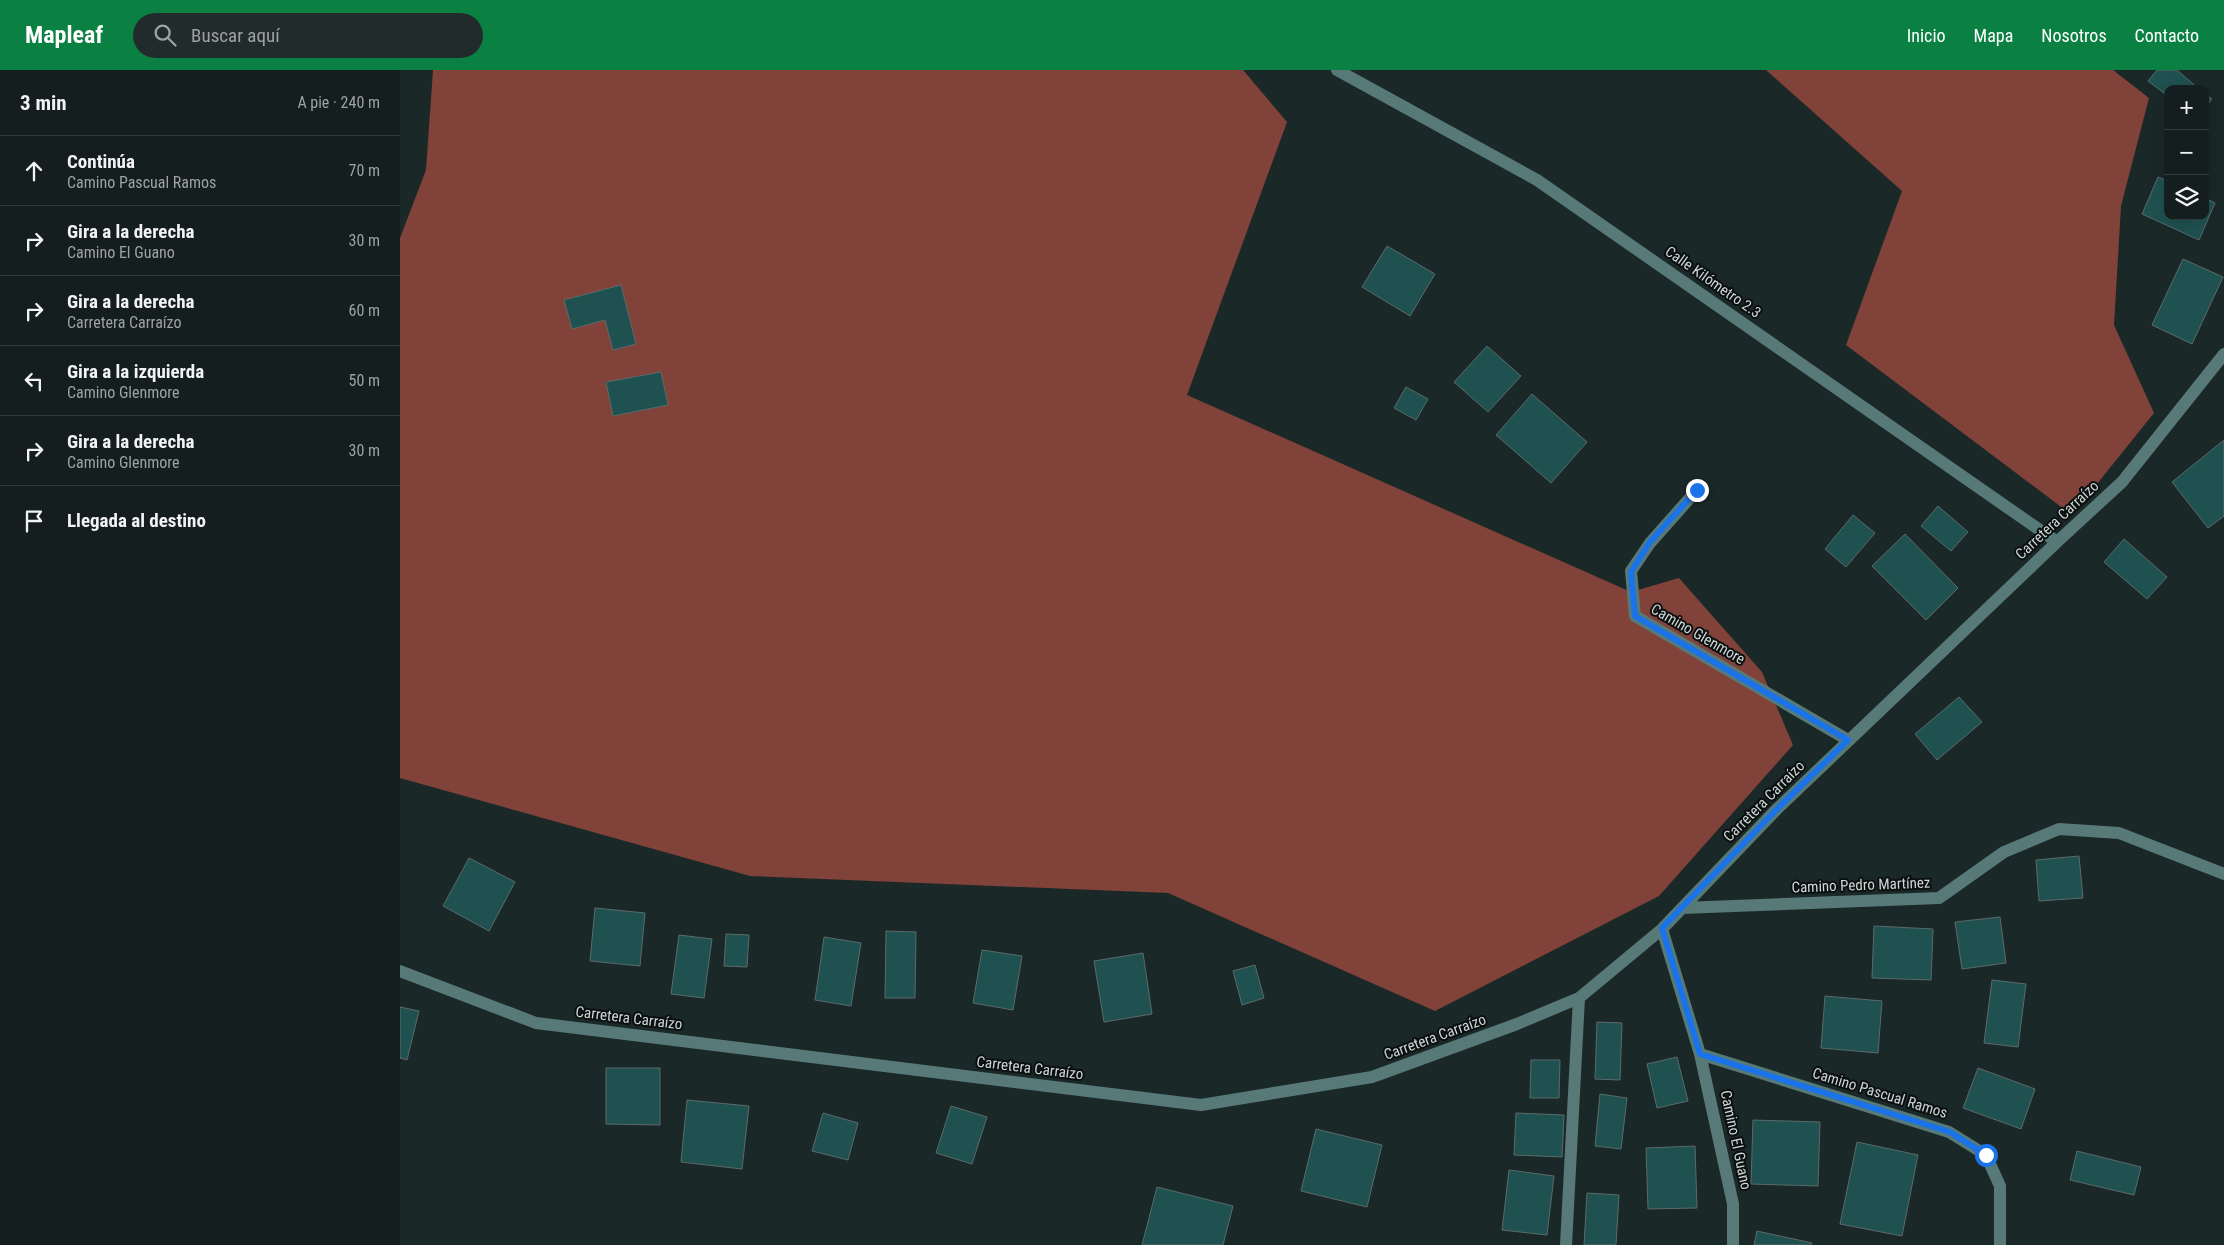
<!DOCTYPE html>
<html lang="es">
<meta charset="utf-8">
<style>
body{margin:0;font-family:"Roboto Condensed",sans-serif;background:#212b2b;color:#f1f3f6}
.controls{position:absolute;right:15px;top:15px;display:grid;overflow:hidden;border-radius:10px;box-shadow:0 5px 20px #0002}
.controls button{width:45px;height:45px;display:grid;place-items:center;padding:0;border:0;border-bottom:1px solid #333c3c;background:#141e1e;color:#f1f3f6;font:25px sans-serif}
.stop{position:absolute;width:15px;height:15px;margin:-11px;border:4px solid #1a73e8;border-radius:50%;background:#fff}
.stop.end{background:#1a73e8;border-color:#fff;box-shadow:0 1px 5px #0008}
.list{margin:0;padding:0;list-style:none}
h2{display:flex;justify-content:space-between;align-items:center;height:65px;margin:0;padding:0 20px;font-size:21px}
h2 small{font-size:16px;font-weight:400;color:#9da2a4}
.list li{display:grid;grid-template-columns:32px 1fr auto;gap:15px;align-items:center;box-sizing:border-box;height:70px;padding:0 20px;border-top:1px solid #333c3c}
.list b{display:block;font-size:19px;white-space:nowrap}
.list p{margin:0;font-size:16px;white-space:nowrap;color:#9da2a4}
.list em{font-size:16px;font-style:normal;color:#9da2a4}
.icon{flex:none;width:28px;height:28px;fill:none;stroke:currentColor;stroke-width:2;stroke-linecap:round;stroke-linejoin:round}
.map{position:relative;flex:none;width:1824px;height:1175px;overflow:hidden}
header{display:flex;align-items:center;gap:30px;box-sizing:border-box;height:70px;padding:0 25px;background:#0b8043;color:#fff}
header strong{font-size:24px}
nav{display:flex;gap:28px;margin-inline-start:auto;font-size:18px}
.search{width:350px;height:45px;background:#212b2b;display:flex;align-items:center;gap:12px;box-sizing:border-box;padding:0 18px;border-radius:28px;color:#9da2a4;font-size:19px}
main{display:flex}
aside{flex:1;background:#141e1e}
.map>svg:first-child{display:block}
.forest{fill:#814239}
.building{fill:#1f5150;stroke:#5c6a6a}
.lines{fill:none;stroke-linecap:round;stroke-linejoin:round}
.minor{stroke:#577a79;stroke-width:12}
.route{stroke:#1a73e8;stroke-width:6}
.labels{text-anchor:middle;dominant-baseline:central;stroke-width:4;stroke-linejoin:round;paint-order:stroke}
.street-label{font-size:15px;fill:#ced6d5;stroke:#0a100f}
</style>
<header>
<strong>Mapleaf</strong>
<div class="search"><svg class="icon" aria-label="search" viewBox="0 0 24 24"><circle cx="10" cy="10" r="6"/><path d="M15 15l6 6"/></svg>Buscar aquí</div>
<nav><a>Inicio</a><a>Mapa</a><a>Nosotros</a><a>Contacto</a></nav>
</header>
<main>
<aside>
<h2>3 min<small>A pie · 240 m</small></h2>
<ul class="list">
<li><svg class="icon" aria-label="ahead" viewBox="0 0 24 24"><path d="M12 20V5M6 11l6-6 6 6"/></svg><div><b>Continúa</b><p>Camino Pascual Ramos</p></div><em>70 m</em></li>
<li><svg class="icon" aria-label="right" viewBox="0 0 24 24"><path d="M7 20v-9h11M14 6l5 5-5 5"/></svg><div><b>Gira a la derecha</b><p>Camino El Guano</p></div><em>30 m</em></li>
<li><svg class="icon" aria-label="right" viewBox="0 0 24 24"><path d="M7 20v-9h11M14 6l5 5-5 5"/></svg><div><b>Gira a la derecha</b><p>Carretera Carraízo</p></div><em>60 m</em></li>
<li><svg class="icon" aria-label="left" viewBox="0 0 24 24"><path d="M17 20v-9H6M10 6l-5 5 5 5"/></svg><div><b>Gira a la izquierda</b><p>Camino Glenmore</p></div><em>50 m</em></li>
<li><svg class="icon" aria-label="right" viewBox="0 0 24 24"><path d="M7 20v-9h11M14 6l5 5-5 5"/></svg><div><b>Gira a la derecha</b><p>Camino Glenmore</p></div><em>30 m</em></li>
<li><svg class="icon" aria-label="arrive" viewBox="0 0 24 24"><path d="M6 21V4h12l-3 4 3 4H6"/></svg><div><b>Llegada al destino</b></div></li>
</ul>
</aside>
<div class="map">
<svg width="1824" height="1175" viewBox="0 0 1824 1175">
<rect width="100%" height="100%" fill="#1b2828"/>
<!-- forest -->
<path class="forest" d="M33,0H843L887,52L787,325L1231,522L1279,508L1362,602L1393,675L1259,826L1035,941L768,823L350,806L0,708V168L26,100Z
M1366,0H1713L1749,28L1721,136L1714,255L1754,343L1672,445L1446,275L1502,121Z"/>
<!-- building -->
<path class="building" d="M1757,0H1777L1799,19H1768V26L1748,11Z
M1805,24L1812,29L1805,37Z
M1758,107L1768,111V146H1805V128L1815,133L1799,170L1742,144Z
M987,176L1035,204L1010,246L962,217Z
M1783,189L1823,207L1792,274L1752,255Z
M221,215L236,274L213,280L205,250L172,259L164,230Z
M1087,276L1121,306L1088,342L1054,312Z
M261,302L268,335L213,346L206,312Z
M1006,317L1028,329L1016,350L994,338Z
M1132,324L1187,372L1151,413L1096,365Z
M1824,370V446L1808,458L1772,412Z
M1538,436L1568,462L1551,481L1521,456Z
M1453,445L1475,463L1446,497L1425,479Z
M1505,464L1558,518L1526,550L1472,496Z
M1724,469L1767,507L1747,529L1704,492Z
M1559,627L1582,652L1537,690L1515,664Z
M1679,786L1683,828L1639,831L1636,790Z
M69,788L115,812L89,861L43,836Z
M195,838L245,843L240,896L190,891Z
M1600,847L1606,893L1562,899L1555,852Z
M1474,856L1533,859L1531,910L1472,908Z
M486,861L516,862L515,928H485Z
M326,864L349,865L347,897L324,896Z
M279,865L312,869L304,928L271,924Z
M424,867L461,873L451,936L415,930Z
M582,880L622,886L613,940L573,933Z
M743,883L752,944L704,952L694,891Z
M855,895L864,928L842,935L833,901Z
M1592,910L1626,914L1618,977L1584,973Z
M1425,926L1482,931L1478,983L1421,978Z
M0,937L19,941L7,990L0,988Z
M1197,952L1222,953L1220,1010L1195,1009Z
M1277,987L1288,1031L1257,1038L1247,994Z
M1131,990H1160L1159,1028H1130Z
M206,998H260V1055L206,1054Z
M1578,998L1635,1019L1621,1059L1563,1038Z
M1200,1024L1227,1028L1221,1079L1195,1076Z
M287,1030L349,1036L342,1099L281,1092Z
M551,1036L587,1047L572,1094L536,1083Z
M423,1043L458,1053L448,1090L412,1081Z
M1116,1043L1164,1045L1162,1087L1114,1085Z
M1353,1050L1420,1052L1418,1116L1351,1114Z
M916,1059L982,1075L967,1137L901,1121Z
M1457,1072L1518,1085L1502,1166L1440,1154Z
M1295,1076L1297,1138L1248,1139L1246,1078Z
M1677,1081L1741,1097L1734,1125L1670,1110Z
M1109,1100L1154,1106L1147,1165L1102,1160Z
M757,1117L833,1136L823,1175H742Z
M1187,1123L1219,1125L1216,1175H1184Z
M1357,1161L1412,1173L1411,1175H1354Z"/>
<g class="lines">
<!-- minor -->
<path class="minor" d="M937,0L1137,110L1657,472
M1297,420L1250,473L1231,501L1235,546L1448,670
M1282,838L1539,828L1604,782L1659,759L1719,763L1824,804
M1262,859L1300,984L1333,1134V1175
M0,901L136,953L801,1035L972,1007L1117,954L1179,928L1262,859L1376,740L1657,472L1722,412L1824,284
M1300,984L1549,1062L1586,1085L1600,1116V1175
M1166,1175L1179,928"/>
</g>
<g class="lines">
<!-- route -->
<path class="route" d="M1297,420L1250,472L1231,502L1235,546L1448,670L1376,740L1262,858L1300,984L1550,1062L1586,1085"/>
</g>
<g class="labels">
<!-- street labels -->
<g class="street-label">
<text transform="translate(1313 212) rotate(35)">Calle Kilómetro 2.3</text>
<text transform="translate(1657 450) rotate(-43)">Carretera Carraízo</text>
<text transform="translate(1298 564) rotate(30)">Camino Glenmore</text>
<text transform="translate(1364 731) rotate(-45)">Carretera Carraízo</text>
<text transform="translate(1461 815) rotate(-2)">Camino Pedro Martínez</text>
<text transform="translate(229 948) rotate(7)">Carretera Carraízo</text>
<text transform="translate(1035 967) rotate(-20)">Carretera Carraízo</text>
<text transform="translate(630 998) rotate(7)">Carretera Carraízo</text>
<text transform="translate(1480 1023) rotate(17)">Camino Pascual Ramos</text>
<text transform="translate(1336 1070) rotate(78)">Camino El Guano</text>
</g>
</g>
</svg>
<div class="controls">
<button>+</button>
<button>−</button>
<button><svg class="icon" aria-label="layers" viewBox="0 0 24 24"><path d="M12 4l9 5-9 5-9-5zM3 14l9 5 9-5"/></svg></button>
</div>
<div class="stop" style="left:1586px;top:1085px"></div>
<div class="stop end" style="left:1297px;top:420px"></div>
</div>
</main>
